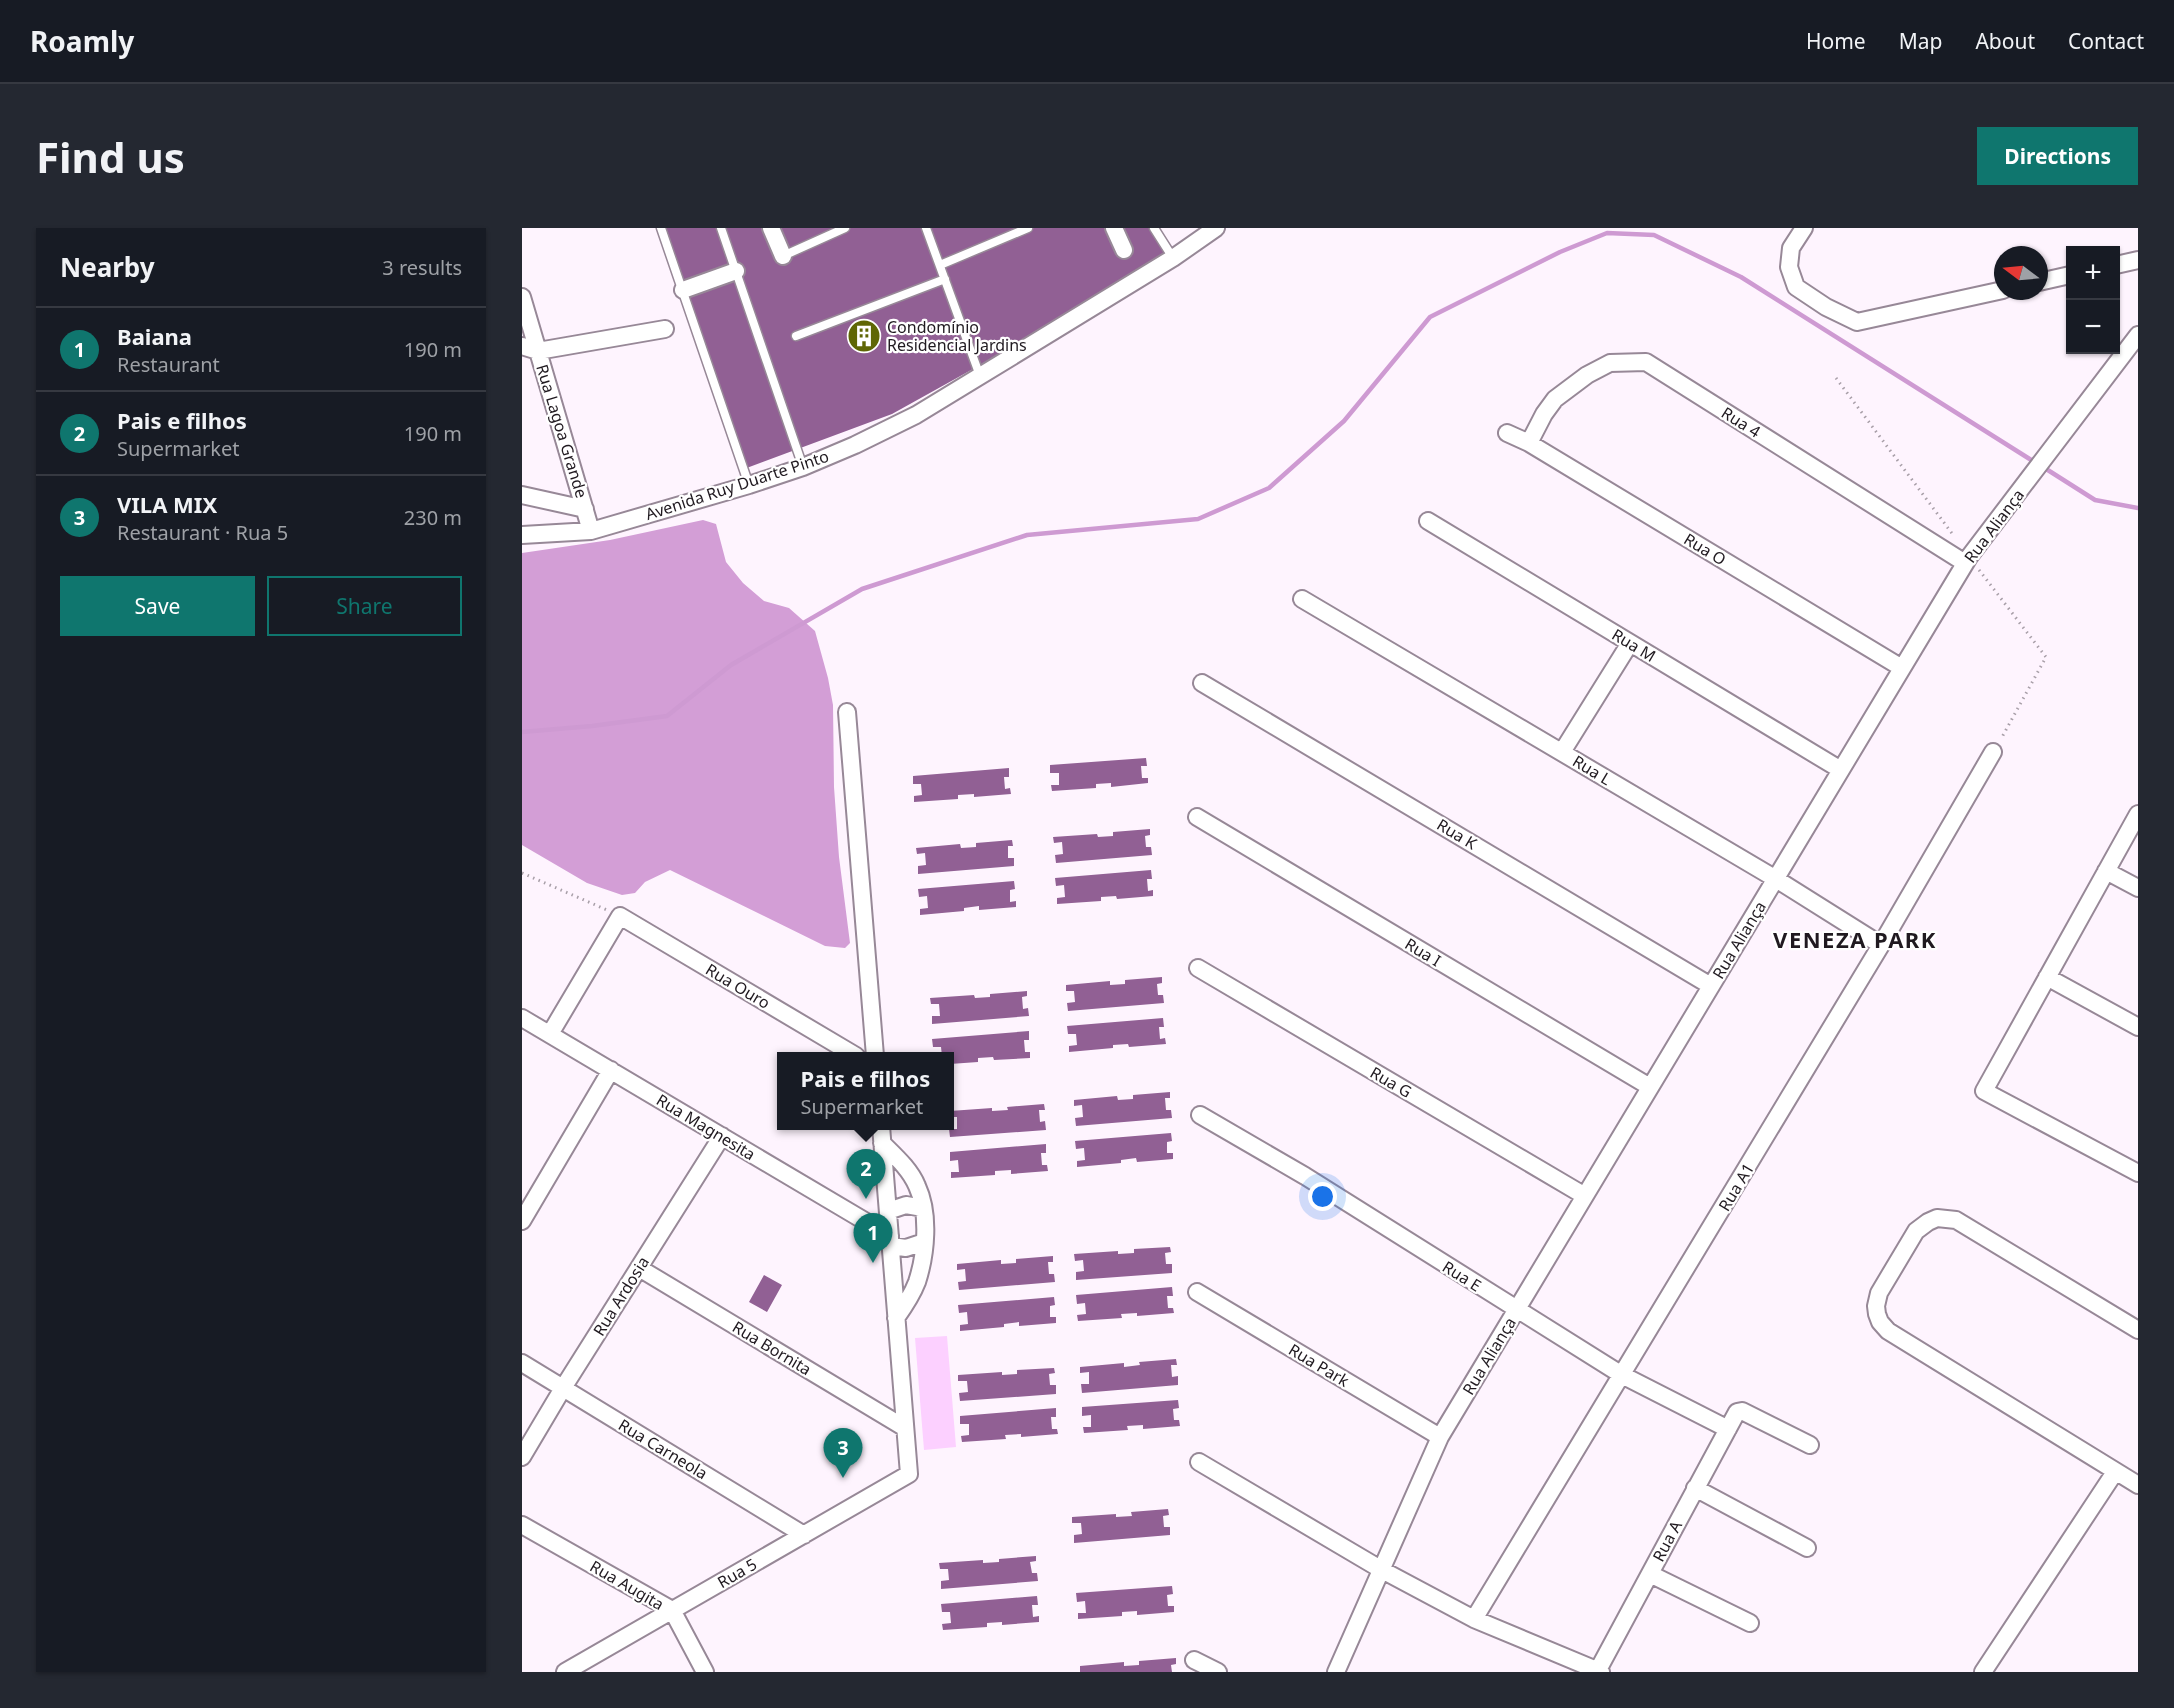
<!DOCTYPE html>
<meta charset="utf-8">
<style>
body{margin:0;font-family:"Noto Sans",sans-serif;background:#242831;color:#f1f3f6}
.controls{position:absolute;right:18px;top:18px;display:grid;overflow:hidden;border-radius:0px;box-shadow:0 2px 4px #0004}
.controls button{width:54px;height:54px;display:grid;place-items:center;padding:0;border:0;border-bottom:2px solid #363941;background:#171b24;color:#f1f3f6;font:30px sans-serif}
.compass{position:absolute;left:1472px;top:18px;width:54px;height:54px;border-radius:50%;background:#171b24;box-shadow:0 2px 4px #0004;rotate:286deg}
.you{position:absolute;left:801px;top:969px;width:21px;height:21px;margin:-15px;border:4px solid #fff;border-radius:50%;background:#1a73e8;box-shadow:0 0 0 9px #1a73e833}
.badge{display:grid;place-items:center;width:39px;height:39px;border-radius:50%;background:#0f766e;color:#fff;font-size:20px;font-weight:700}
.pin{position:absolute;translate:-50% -50px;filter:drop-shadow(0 2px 3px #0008)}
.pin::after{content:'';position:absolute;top:32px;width:21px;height:18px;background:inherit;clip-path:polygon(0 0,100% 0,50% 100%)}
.popup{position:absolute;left:255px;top:824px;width:177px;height:78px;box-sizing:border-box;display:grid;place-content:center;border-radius:0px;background:#171b24;filter:drop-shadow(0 2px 4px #0005);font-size:20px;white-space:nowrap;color:#9ea1a6}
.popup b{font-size:22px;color:#f1f3f6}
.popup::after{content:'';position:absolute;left:50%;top:100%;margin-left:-12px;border:12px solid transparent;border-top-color:#171b24}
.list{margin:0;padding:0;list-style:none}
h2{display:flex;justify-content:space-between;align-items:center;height:78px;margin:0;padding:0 24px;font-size:26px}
h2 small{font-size:20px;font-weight:400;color:#9ea1a6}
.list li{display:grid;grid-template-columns:39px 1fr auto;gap:18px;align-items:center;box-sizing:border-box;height:84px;padding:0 24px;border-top:2px solid #363941}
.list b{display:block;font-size:22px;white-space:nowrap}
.list p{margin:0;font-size:20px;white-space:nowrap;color:#9ea1a6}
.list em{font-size:20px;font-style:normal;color:#9ea1a6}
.actions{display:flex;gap:12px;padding:18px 24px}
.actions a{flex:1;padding:14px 0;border:2px solid #0f766e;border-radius:0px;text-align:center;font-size:21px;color:#0f766e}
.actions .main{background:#0f766e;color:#fff}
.map{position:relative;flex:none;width:1616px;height:1444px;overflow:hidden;border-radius:0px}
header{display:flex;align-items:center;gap:36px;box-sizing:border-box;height:84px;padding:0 30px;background:#171b24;border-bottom:2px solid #363941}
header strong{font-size:28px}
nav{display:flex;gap:33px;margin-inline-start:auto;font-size:21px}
.intro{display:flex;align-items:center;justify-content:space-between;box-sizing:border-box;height:144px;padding:0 36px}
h1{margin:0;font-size:42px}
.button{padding:15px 27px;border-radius:0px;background:#0f766e;color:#fff;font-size:21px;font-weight:700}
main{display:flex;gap:36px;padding:0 36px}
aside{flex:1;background:#171b24;border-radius:0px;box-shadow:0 2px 4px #0004}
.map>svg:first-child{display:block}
.green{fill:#fcd0ff}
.forest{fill:#d39ed6}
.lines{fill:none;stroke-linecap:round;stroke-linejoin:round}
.stream{stroke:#ce9ad2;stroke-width:4.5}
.building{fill:#916094}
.lane-casing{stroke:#978897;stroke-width:11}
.street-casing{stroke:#978897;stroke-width:20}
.path{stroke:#a89fa8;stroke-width:3;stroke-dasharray:1.5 4.5;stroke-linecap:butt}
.lane{stroke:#fff;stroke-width:8}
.street{stroke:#fff;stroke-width:16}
.labels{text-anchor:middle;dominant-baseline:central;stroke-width:4.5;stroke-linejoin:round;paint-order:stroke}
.poi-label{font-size:16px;fill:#201a20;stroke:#fff;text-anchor:start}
.street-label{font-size:16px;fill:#201a20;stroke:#fff}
.district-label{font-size:22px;font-weight:bold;letter-spacing:1.5px;fill:#201a20;stroke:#fff}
</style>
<header>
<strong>Roamly</strong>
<nav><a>Home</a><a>Map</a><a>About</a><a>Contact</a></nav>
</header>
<div class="intro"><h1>Find us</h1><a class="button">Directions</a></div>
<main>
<aside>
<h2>Nearby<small>3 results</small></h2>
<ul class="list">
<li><span class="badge">1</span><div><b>Baiana</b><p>Restaurant</p></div><em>190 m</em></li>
<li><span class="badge">2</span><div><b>Pais e filhos</b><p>Supermarket</p></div><em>190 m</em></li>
<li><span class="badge">3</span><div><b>VILA MIX</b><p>Restaurant · Rua 5</p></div><em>230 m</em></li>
</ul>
<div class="actions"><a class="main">Save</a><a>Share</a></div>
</aside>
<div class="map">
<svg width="1616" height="1444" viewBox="0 0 1616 1444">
<rect width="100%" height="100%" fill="#fef4fe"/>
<!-- green -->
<path class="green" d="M425,1108L434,1219L402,1222L393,1110Z"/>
<!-- forest -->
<path class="forest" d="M181,292L194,296L204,334L221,355L242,373L267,380L293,403L306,450L311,477L312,559L317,629L328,715L323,720L303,718L148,642L123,654L113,665L100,667L65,655L0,617V325L88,312Z"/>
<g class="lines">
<!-- stream -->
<path class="stream" d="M1521,239L1573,272L1616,280
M0,504L70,498L145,488L209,437L340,361L505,307L676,291L747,260L822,193L908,89L1038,24L1085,5L1132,7L1219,49L1514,235"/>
</g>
<!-- building -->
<path class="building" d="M136,0H632L651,30L370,186L222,241Z
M624,530L625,538H619L620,550H626V555L589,559V555L574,556V560L530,563L529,557H537V545H528V537Z
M487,540V549H482L483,561L488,560L489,566L452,569V566L436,567V571L392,574V568L400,567L399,556H391V548Z
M628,601V607L623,608L624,619H629L630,627L534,635L533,627L541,626L540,614L532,615L531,609L575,606L576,609L591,608V604Z
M490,612L491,618H486V630H492V638L396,646V638L404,637L403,625L395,626L394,620L438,616L439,620L454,619V615Z
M629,642L630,651H625L626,663L631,662V668L595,671L594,668L579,669V673L535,676V670L543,669L542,657L534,658L533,650Z
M492,653L493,661L488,662V674L494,673V679L457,682V678L442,680V683L398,687V681L406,680L405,668L397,669L396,661Z
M640,749V755L635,756L636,767H641L642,775L546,783L545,775L553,774L552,763H544V757L588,753V757L603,756V752Z
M505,763V768L500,769L501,781L506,780L507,788L410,796V788H418L417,776H409L408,770L452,767L453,770L468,769V766Z
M641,790L642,799H637L638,811L643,810L644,816L607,819L606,816L591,817V820L547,824V818L555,817L554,806H546L545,798Z
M507,803V812H502L503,824H508V830L472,832L471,829L456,830V834L428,836V828H420L419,819H411L410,811Z
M648,864V870H643L644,882H649L650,890L554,898L553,890L561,889L560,877L552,878V872L595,868L596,872L611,871V867Z
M522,876L523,882H517L518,894L523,893L524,902L428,909L427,901H435V889H428V883L470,880V883L486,882L485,879Z
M649,905L650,913L645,914V925H651V931L615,934L614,930L599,932V935L555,939V933L563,932L562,920L554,921L553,913Z
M524,916V925H519L520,937H525L526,943L489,946V942L473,943V947L429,950V944H437L436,932L428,933V924Z
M648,1019L649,1024L643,1025L644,1036H650V1045L554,1052V1044L562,1043L561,1032L553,1033L552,1026L596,1023V1026L612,1025V1021Z
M531,1028V1034H526L527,1046H532L533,1054L437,1062L436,1054L444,1053L443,1041L435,1042V1036L479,1032V1036L494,1035V1031Z
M242,1047L260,1057L245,1084L227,1074Z
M650,1059L651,1068H645L646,1080H651L652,1085L615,1088V1085L599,1086L600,1090L556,1093L555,1087L564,1086L563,1075L555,1076L554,1067Z
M532,1069L533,1077L528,1078V1089H534V1095L497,1098V1094L482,1096V1099L438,1103V1097L446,1096L445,1084L437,1085L436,1077Z
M654,1131L655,1137H649L650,1149L656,1148V1157L560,1165L559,1156H567V1144L558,1145V1139L602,1135V1139L618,1137L617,1134Z
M532,1140L533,1145L527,1146L528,1157H534V1166L438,1173L437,1165L446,1164L445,1153H436V1147L480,1144V1147L495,1146V1142Z
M656,1172L657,1180L651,1181L652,1192H657L658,1198L621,1201V1197L605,1198L606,1202L562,1205L561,1199H569V1187L560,1188V1179Z
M534,1180V1189H529L530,1201H535L536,1206L499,1209V1206L483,1207L484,1211L440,1214L439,1208L447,1207V1196H438V1188Z
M646,1281L647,1287L641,1288L642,1299H648V1307L552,1315V1307L560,1306L559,1295H550V1289L594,1286V1289L610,1288L609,1284Z
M514,1328V1333L508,1334L510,1345H515L516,1353L419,1361V1353L427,1352L426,1341H418L417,1335L461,1332V1335L477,1334V1331Z
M650,1358L651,1366L645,1367L646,1378H652V1384L615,1387V1383L600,1384V1388L556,1391V1385H564L563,1373L555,1374L554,1365Z
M515,1368L516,1377H510L511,1389L517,1388V1394L480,1397V1394L465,1395V1399L421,1402L420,1396L429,1395L428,1384H420L419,1376Z
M654,1430V1436L649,1437L650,1444H558V1438L602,1434V1438L617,1437V1433Z"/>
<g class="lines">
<!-- lane casing -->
<g class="lane-casing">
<path id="lane" d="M139,0L227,257
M199,0L281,239
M404,0L458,148
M632,0L651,30
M261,28L323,0
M418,37L506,0
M274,108L423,51"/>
</g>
<!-- street casing -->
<g class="street-casing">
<path id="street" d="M249,0L261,28
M592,0L602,22
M1282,0L1269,20L1267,39L1274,59L1304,79L1335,94L1481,62
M1594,37L1616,32
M1517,54L1548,47
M161,62L214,43
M0,69L69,303
M0,118L16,123L143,101
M985,205L1007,215L1380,440
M1007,215L1022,186L1033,171L1065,147L1088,135L1124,134L1443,335
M0,267L63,281
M906,293L1319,542
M0,307L69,303L227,257L281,239L333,217L394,187L458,148L651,30L694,0
M780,371L1254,651L1359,717
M680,455L1189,758
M325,484L353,828
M1040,524L1108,415
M1616,586L1462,863L1616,945
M675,589L1128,859
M1584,643L1616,660
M676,740L1063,968
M1525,749L1616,799
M0,790L368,1008
M28,806L98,688L334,828
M678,887L783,948L1100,1147L1206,1201
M360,915C373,928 388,941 395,958C408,986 404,1026 395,1054C390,1067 382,1079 374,1090
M366,983L384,977L401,980
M0,993L89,842
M369,1018L384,1020L402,1014
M117,1040L383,1200
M675,1064L918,1209
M1616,1102L1434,992L1415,990L1406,994L1394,1003L1357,1065L1354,1078L1355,1086L1358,1094L1366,1103L1616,1257
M0,1135L282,1307
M0,1229L41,1160L200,908
M677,1234L860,1342L952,1391L1079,1444
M1173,1260L1285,1320
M0,1297L150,1382L183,1444
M1128,1346L1228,1395
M952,1391L1359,717L1471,524
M672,1432L696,1444
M1076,1442L1215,1184L1220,1183L1288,1217
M43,1444L387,1246L359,898
M814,1444L918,1209L1447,329L1616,107
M1461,1444L1593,1244"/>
</g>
<!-- path -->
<path class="path" d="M1314,150L1432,308
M1457,342L1524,429L1479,511
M0,645L85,682"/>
<!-- lane -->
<use href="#lane" class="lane"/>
<!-- street -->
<use href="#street" class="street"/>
</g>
<!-- icons -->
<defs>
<g id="building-disc" transform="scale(1.725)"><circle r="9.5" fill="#5f6605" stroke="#fff"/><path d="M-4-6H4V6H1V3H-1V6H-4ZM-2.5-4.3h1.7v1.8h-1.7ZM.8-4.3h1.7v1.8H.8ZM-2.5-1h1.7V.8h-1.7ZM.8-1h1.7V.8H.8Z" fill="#fff"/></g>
</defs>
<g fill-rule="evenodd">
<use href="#building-disc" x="342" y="108"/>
</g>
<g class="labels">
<!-- poi labels -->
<g class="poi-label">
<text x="365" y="99">Condomínio<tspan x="365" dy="18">Residencial Jardins</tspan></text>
</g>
<!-- street labels -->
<g class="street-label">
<text transform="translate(1219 194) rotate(32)">Rua 4</text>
<text transform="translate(40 203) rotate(73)">Rua Lagoa Grande</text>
<text transform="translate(215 257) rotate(-18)">Avenida Ruy Duarte Pinto</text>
<text transform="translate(1472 298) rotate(-53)">Rua Aliança</text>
<text transform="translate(1183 321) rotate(31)">Rua O</text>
<text transform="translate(1112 417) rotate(31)">Rua M</text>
<text transform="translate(1070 542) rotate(31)">Rua L</text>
<text transform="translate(935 606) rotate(31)">Rua K</text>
<text transform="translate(1217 712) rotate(-59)">Rua Aliança</text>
<text transform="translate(901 724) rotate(31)">Rua I</text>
<text transform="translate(216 758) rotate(31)">Rua Ouro</text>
<text transform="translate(869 854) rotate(30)">Rua G</text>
<text transform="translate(184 899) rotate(31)">Rua Magnesita</text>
<text transform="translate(1214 959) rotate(-59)">Rua A1</text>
<text transform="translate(940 1048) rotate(32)">Rua E</text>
<text transform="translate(99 1068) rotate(-58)">Rua Ardosia</text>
<text transform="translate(250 1120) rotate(31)">Rua Bornita</text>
<text transform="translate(967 1128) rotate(-59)">Rua Aliança</text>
<text transform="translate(797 1137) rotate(31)">Rua Park</text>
<text transform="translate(141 1221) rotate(31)">Rua Carneola</text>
<text transform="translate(1145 1313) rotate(-62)">Rua A</text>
<text transform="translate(215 1345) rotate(-30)">Rua 5</text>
<text transform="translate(105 1357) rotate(30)">Rua Augita</text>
</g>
<!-- district labels -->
<g class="district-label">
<text x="1333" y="711">VENEZA PARK</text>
</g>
</g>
</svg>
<div class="controls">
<button>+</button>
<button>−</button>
</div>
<svg class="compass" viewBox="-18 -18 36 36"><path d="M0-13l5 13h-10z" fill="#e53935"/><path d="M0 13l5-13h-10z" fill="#9ea1a6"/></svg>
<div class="you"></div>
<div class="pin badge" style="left:351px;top:1035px">1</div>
<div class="pin badge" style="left:344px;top:971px">2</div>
<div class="popup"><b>Pais e filhos</b>Supermarket</div>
<div class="pin badge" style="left:321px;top:1250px">3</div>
</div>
</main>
